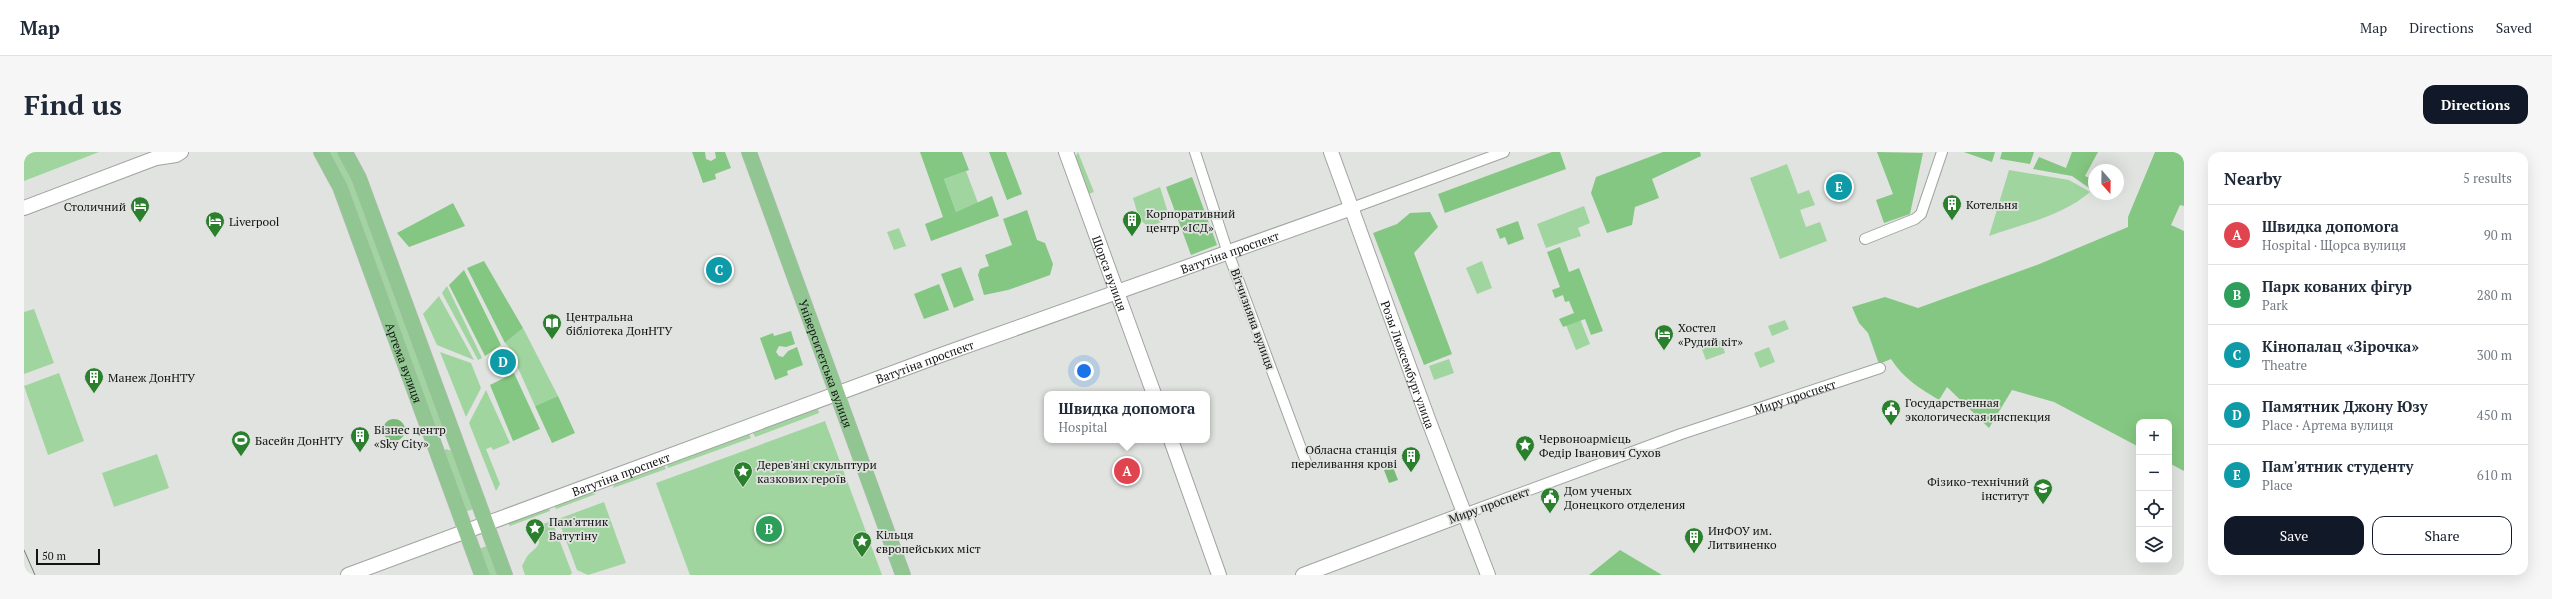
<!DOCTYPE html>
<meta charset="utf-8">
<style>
body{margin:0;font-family:"PT Serif",serif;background:#f6f6f7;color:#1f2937}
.controls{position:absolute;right:12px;bottom:12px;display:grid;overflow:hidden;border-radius:8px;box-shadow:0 4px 16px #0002}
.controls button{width:36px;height:36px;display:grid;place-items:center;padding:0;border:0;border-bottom:1px solid #e0e1e3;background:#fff;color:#1f2937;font:20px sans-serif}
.compass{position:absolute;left:2064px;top:12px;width:36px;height:36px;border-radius:50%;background:#fff;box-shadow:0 4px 16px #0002;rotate:160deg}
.scale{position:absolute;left:12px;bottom:10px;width:64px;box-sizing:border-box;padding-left:4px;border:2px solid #121312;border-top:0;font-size:11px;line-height:14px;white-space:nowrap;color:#121312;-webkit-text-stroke:3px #e0e3df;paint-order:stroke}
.you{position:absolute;left:1060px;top:219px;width:14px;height:14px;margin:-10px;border:3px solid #fff;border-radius:50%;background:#1a73e8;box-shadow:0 0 0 6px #1a73e833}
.badge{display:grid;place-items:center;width:26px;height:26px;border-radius:50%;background:#111827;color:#fff;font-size:13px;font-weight:700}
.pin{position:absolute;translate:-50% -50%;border:2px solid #fff;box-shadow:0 1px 4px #0006}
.popup{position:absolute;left:1020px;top:239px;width:166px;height:52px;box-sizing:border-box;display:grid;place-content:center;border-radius:8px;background:#fff;filter:drop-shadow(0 1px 3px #0005);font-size:13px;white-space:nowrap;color:#747a83}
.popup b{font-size:15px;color:#1f2937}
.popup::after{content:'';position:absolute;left:50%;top:100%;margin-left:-8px;border:8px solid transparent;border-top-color:#fff}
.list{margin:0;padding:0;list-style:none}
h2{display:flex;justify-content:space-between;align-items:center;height:52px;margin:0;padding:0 16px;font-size:17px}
h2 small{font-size:13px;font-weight:400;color:#747a83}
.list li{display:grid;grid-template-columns:26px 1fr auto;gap:12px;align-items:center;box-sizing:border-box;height:60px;padding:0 16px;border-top:1px solid #e0e1e3}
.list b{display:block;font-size:15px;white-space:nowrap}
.list p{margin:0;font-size:13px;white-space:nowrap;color:#747a83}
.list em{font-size:13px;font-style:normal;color:#747a83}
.actions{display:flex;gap:8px;padding:12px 16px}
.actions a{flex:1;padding:9px 0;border:1px solid #111827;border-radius:12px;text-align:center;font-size:14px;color:#111827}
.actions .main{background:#111827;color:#fff}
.icon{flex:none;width:22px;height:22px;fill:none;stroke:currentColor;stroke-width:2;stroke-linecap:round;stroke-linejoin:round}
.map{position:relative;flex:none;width:2160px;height:423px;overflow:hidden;border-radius:12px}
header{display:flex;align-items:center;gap:24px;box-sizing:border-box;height:56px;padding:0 20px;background:#fff;border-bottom:1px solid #e0e1e3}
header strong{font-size:19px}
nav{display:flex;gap:22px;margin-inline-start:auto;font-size:14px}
.intro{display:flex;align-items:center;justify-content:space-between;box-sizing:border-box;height:96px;padding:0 24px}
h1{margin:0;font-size:28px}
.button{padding:10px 18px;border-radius:12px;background:#111827;color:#fff;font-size:14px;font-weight:700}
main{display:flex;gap:24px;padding:0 24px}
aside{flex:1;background:#fff;border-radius:12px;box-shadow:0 4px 16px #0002}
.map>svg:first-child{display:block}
.green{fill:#a1d59f}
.forest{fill:#84c782}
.water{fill:#78ba76}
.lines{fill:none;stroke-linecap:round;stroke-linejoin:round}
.street-casing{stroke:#a0a4a0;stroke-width:12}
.secondary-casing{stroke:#a0a4a0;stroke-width:16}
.primary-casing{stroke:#bdbdbd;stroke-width:16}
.street{stroke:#fff;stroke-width:10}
.secondary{stroke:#fff;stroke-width:14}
.primary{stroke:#91c591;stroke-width:15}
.tram{stroke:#757774;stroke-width:1}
.labels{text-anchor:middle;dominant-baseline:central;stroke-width:3.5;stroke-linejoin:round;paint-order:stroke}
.poi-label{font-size:12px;fill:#121312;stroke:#e0e3df;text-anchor:start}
.street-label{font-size:12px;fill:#121312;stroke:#e0e3df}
</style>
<header>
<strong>Map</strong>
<nav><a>Map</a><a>Directions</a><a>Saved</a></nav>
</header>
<div class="intro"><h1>Find us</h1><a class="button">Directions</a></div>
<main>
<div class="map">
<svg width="2160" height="423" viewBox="0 0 2160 423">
<rect width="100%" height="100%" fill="#e0e3df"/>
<!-- green -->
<path class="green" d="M0,0H75L0,29Z
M304,0H315L328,25L420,274L416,278H412Z
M1054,0L1070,40L1062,43L1050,8Z
M1763,12L1774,42L1785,38L1791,53L1776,58L1782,75L1796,70L1803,89L1756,107L1726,26Z
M1985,18L2045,28L2066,40C2039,64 1998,72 1965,84Z
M942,19L954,51L932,60L920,27Z
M1136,35L1145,64C1142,69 1138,70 1132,72C1116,79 1113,58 1109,46Z
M1560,54L1566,71L1554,76L1557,84L1522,96L1513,72Z
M875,76L882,94L870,98L863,80Z
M1458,109L1468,136L1453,142L1442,116Z
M423,134L458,206L454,208L418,141Z
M415,144L450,208L413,193L399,162Z
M10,157L30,211L0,222V160Z
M1556,167L1566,192L1552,198L1542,173Z
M1761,168L1765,177L1748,184L1744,174Z
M499,176L534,244L511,254L494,216V205L481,191Z
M1697,188L1701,201L1682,208L1677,195Z
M1745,195L1751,210L1736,216L1730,201Z
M416,200L447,211L457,236L442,265Z
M1425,207L1430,221L1410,228L1405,214Z
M35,221L60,289L24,303L0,234Z
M462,238L486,291L469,298L467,295L462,297L476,332L472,339L445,271Z
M794,257L795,261L731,285L729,281Z
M801,269L858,423H666L632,331Z
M725,282L727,286L644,316L643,312Z
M422,297L428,299L450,357L440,360L420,299Z
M133,302L145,336L90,355L78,321Z
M640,313L642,317L589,336L591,331Z
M566,341L572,342L532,357L531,354Z
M580,350L602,411L564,423L553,418L534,367Z
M525,356L526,359L486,374L484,371Z
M528,369L548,421L546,423H501L498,414C500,411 502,405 505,402C511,396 519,393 513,382L519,372Z
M463,394L474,423H463L454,397Z"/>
<!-- forest -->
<path class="forest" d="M668,0H681L682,7L687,9L692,6L691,0H701L707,16L691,22L692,27L679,31Z
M896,0H938L945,18L920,27L932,60L968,44L975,64L907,89L901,72L919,65Z
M965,0H982L998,42L983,48Z
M1528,0H1536L1542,17L1421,61L1414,42Z
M1639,0H1676L1677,4L1628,27L1635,46L1611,55L1608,73L1583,81L1567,41L1572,25Z
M1853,0L1899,1L1886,62L1860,71L1852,48L1869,42Z
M1940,0H1971L1968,10Z
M1978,0H2010L2006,12L1976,7Z
M2048,0H2074L2061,24L2070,28L2068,38L2048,24L2009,17L2015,5L2042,16Z
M2131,0H2160V54L2156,53L2147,73L2160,79V319L2145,311V270H2115V295L2030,250L1988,238L1965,276L1923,235L1915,248C1895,236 1880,227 1867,207L1855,212L1844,181L1835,171L1828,155L1861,145L1894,156L2013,113L2104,75V65Z
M1168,25L1193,93L1167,103L1142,35Z
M429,51L441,74L385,95L373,81Z
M1003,58L1013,88L1021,91L1029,112L1026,123L984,138L960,143L954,123L956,117L965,114L961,103L988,93L979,67Z
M1406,60L1414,75L1390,101L1428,202L1400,213L1349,81L1373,72L1386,61Z
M1494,69L1500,87L1484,93L1481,85L1476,87L1472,77Z
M1536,95L1545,120L1555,116L1579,179L1567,183L1561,167L1539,175L1535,167L1550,161L1545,149L1541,150L1539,143L1531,146L1528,138L1536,135L1523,100Z
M460,109L499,176L481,191L443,116Z
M937,115L950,148L930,156L917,122Z
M440,118L477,193L461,204L425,133Z
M915,132L925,158L900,167L890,142Z
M767,179L771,192L762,195L755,194L752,200L755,204L759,205L764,199L773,195L779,213L763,219L764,223L751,228L736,186L749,181L750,184Z
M490,221L516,277L489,289L466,233Z
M534,244L551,281L528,291L511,254Z
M1596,398L1638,423H1565Z"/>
<!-- water -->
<path class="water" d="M359 278a11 11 0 1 1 22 0a11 11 0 1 1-22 0Z
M1369,315L1374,328L1365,331L1360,318Z"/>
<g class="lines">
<!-- street casing -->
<g class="street-casing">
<g id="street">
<path d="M1171,0L1202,95L1282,310"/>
<path d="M1328,56L1480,0"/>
<path d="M1841,87L1891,67L1897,62L1918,0"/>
<path id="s1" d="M1440,362L1657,282L1856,216"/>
</g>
</g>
<!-- secondary casing -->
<g class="secondary-casing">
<g id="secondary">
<path id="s2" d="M1042,0L1130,242"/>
<path id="s3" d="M1307,0L1404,267L1464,423"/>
<path d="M0,56L132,6L152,3L157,0"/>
<path d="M1147,288L1195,423"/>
<path id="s4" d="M324,423L917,203L1328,56"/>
<path d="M1279,423L1440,362"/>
</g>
</g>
<!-- primary casing -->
<g class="primary-casing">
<g id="primary">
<path id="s5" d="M297,0L316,35L458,423"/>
<path d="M321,0L335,26L481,423"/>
<path id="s6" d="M725,0L879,423"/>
</g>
</g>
<!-- street -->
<use href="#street" class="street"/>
<!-- secondary -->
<use href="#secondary" class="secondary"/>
<!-- primary -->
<use href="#primary" class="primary"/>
<!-- tram -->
<path class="tram" d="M0,398L11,423"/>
</g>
<!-- icons -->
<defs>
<g id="building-pin" transform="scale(1)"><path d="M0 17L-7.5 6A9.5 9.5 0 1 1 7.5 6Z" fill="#2b802e" stroke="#e0e3df"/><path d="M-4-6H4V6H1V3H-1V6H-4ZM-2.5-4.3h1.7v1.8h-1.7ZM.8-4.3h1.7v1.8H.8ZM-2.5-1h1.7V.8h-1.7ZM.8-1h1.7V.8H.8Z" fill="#fff"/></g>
<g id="hotel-pin" transform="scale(1)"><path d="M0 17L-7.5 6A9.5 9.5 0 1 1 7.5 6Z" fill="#2b802e" stroke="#e0e3df"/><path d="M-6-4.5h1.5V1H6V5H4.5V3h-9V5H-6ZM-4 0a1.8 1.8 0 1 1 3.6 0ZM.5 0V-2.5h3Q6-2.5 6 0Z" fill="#fff"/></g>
<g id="library-pin" transform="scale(1)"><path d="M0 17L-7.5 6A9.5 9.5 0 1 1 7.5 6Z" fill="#2b802e" stroke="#e0e3df"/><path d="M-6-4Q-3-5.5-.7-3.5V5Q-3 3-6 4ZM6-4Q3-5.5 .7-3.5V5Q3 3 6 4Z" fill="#fff"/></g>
<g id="civic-pin" transform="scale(1)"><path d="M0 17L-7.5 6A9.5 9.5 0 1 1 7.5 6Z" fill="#2b802e" stroke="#e0e3df"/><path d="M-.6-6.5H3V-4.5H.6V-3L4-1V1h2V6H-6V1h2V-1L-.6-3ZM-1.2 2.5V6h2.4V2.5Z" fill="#fff"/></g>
<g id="stadium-pin" transform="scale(1)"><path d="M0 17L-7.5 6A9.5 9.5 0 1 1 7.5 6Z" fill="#2b802e" stroke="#e0e3df"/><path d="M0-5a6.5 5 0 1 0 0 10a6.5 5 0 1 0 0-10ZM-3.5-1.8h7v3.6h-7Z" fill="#fff"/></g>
<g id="sight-pin" transform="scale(1)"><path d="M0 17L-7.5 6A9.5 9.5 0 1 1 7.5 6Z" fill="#2b802e" stroke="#e0e3df"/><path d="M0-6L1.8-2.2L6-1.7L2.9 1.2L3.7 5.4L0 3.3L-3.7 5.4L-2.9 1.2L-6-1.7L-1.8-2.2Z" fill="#fff"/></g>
<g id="university-pin" transform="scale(1)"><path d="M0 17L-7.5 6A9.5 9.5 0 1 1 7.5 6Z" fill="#2b802e" stroke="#e0e3df"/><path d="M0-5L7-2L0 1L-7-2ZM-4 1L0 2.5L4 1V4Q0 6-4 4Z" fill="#fff"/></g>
</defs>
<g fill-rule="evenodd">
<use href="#building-pin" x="1928" y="52"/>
<use href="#hotel-pin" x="116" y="54"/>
<use href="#building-pin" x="1108" y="68"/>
<use href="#hotel-pin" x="191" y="69"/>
<use href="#library-pin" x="528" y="171"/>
<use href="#hotel-pin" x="1640" y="182"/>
<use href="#building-pin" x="70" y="225"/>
<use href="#civic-pin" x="1867" y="257"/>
<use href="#building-pin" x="336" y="284"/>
<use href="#stadium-pin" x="217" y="288"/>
<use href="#sight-pin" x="1501" y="293"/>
<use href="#building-pin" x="1387" y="304"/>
<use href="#sight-pin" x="719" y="319"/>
<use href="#university-pin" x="2019" y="336"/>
<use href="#civic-pin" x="1526" y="345"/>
<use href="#sight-pin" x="511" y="376"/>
<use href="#building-pin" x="1670" y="385"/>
<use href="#sight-pin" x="838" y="389"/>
</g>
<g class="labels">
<!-- poi labels -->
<g class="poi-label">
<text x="1942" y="52">Котельня</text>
<text x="102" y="54" text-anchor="end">Столичний</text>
<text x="1122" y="61">Корпоративний<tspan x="1122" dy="14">центр «ІСД»</tspan></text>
<text x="205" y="69">Liverpool</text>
<text x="542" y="164">Центральна<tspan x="542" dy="14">бібліотека ДонНТУ</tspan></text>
<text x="1654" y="175">Хостел<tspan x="1654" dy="14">«Рудий кіт»</tspan></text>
<text x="84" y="225">Манеж ДонНТУ</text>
<text x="1881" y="250">Государственная<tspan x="1881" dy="14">экологическая инспекция</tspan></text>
<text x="350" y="277">Бізнес центр<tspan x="350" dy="14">«Sky City»</tspan></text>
<text x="1515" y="286">Червоноармієць<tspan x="1515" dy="14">Федір Іванович Сухов</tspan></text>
<text x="231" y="288">Басейн ДонНТУ</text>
<text x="1373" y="297" text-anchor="end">Обласна станція<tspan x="1373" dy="14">переливання крові</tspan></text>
<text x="733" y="312">Дерев'яні скульптури<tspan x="733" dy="14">казкових героїв</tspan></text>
<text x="2005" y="329" text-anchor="end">Фізико-технічний<tspan x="2005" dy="14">інститут</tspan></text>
<text x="1540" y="338">Дом ученых<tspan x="1540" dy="14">Донецкого отделения</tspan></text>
<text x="525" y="369">Пам'ятник<tspan x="525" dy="14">Ватутіну</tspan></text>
<text x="1684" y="378">ИнФОУ им.<tspan x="1684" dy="14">Литвиненко</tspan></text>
<text x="852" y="382">Кільця<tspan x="852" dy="14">європейських міст</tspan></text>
</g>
<!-- street labels -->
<g class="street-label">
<text stroke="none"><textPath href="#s4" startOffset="939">Ватутіна проспект</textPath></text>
<text stroke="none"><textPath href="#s2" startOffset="129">Щорса вулиця</textPath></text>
<text transform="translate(1229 167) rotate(70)">Вітчизняна вулиця</text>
<text stroke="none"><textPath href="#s4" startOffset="615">Ватутіна проспект</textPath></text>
<text stroke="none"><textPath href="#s5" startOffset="227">Артема вулиця</textPath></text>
<text stroke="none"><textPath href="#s6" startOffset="225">Університетська вулиця</textPath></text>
<text stroke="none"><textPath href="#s3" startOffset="226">Розы Люксембург улица</textPath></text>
<text stroke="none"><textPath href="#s1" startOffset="351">Миру проспект</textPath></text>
<text stroke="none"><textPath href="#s4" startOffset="291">Ватутіна проспект</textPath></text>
<text transform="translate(1465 353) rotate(-20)">Миру проспект</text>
</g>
</g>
</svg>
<div class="controls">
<button>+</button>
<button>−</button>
<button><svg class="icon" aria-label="locate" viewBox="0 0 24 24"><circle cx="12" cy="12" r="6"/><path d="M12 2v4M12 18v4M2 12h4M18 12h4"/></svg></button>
<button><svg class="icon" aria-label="layers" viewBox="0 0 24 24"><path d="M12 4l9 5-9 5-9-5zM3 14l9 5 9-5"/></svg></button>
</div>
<svg class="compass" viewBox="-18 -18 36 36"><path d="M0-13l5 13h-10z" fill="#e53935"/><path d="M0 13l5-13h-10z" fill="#747a83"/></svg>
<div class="scale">50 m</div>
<div class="you"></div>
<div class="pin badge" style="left:1103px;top:319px;background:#e0444e">A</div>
<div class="popup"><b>Швидка допомога</b>Hospital</div>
<div class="pin badge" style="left:745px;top:377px;background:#2e9e5b">B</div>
<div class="pin badge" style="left:695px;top:118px;background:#0f9aa8">C</div>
<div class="pin badge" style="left:479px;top:210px;background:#0f9aa8">D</div>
<div class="pin badge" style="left:1815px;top:35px;background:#0f9aa8">E</div>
</div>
<aside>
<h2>Nearby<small>5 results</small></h2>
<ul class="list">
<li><span class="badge" style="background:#e0444e">A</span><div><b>Швидка допомога</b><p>Hospital · Щорса вулиця</p></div><em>90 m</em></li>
<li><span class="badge" style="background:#2e9e5b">B</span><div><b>Парк кованих фігур</b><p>Park</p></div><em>280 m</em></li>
<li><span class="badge" style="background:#0f9aa8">C</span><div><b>Кінопалац «Зірочка»</b><p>Theatre</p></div><em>300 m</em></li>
<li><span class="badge" style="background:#0f9aa8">D</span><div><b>Памятник Джону Юзу</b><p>Place · Артема вулиця</p></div><em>450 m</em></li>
<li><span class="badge" style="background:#0f9aa8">E</span><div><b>Пам'ятник студенту</b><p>Place</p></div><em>610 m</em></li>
</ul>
<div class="actions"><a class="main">Save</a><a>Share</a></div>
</aside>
</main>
